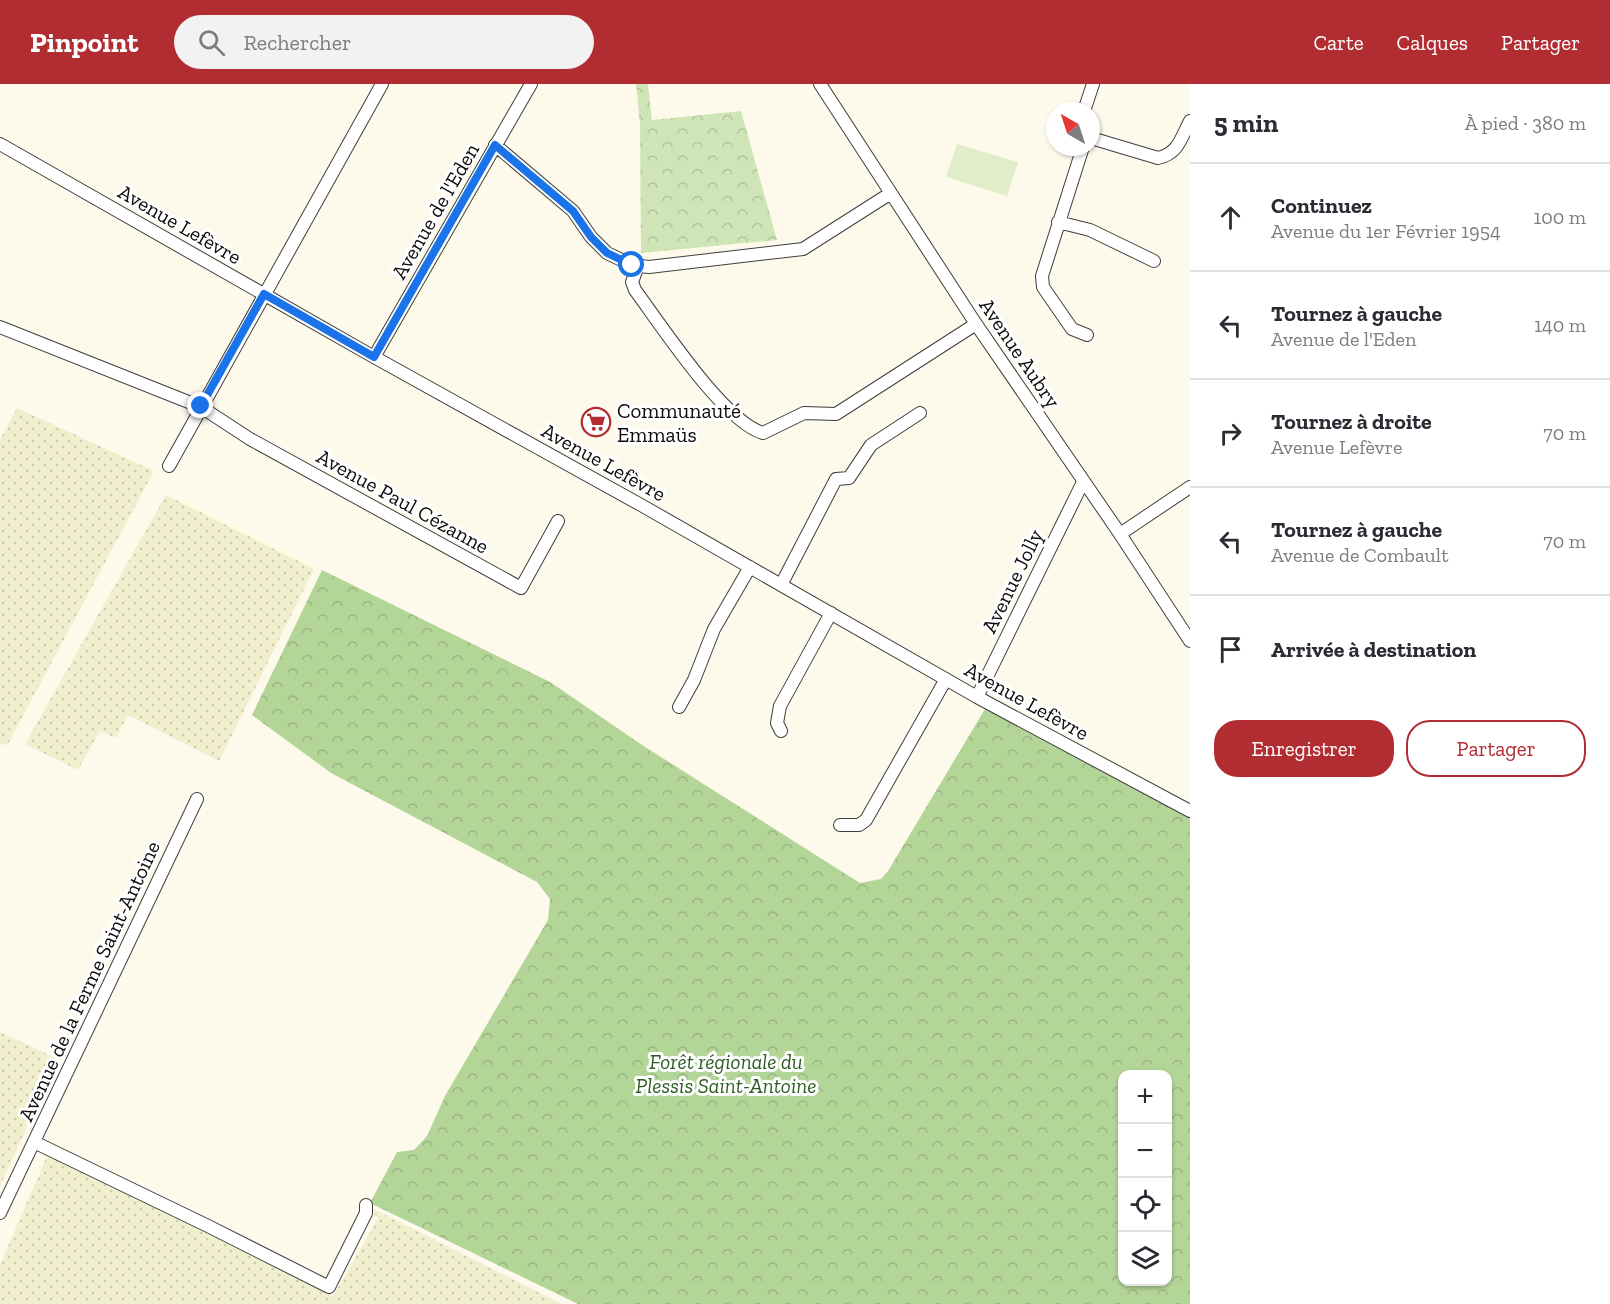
<!DOCTYPE html>
<html lang="fr">
<meta charset="utf-8">
<style>
body{margin:0;font-family:"Zilla Slab",serif;background:#f2f2f3;color:#2b2b33}
.controls{position:absolute;right:18px;bottom:18px;display:grid;overflow:hidden;border-radius:12px;box-shadow:0 2px 4px #0004}
.controls button{width:54px;height:54px;display:grid;place-items:center;padding:0;border:0;border-bottom:2px solid #e1e1e2;background:#fff;color:#2b2b33;font:30px sans-serif}
.compass{position:absolute;left:1046px;top:18px;width:54px;height:54px;border-radius:50%;background:#fff;box-shadow:0 2px 4px #0004;rotate:321deg}
.stop{position:absolute;width:18px;height:18px;margin:-14px;border:4px solid #1a73e8;border-radius:50%;background:#fff}
.stop.end{background:#1a73e8;border-color:#fff;box-shadow:0 2px 6px #0008}
.list{margin:0;padding:0;list-style:none}
h2{display:flex;justify-content:space-between;align-items:center;height:78px;margin:0;padding:0 24px;font-size:26px}
h2 small{font-size:20px;font-weight:400;color:#7c7c81}
.list li{display:grid;grid-template-columns:39px 1fr auto;gap:18px;align-items:center;box-sizing:border-box;height:108px;padding:0 24px;border-top:2px solid #e1e1e2}
.list b{display:block;font-size:22px;white-space:nowrap}
.list p{margin:0;font-size:20px;white-space:nowrap;color:#7c7c81}
.list em{font-size:20px;font-style:normal;color:#7c7c81}
.actions{display:flex;gap:12px;padding:18px 24px}
.actions a{flex:1;padding:14px 0;border:2px solid #b12d32;border-radius:24px;text-align:center;font-size:21px;color:#b12d32}
.actions .main{background:#b12d32;color:#fff}
.icon{flex:none;width:33px;height:33px;fill:none;stroke:currentColor;stroke-width:2;stroke-linecap:round;stroke-linejoin:round}
.map{position:relative;flex:none;width:1190px;height:1220px;overflow:hidden}
header{display:flex;align-items:center;gap:36px;box-sizing:border-box;height:84px;padding:0 30px;background:#b12d32;color:#fff}
header strong{font-size:28px}
nav{display:flex;gap:33px;margin-inline-start:auto;font-size:21px}
.search{width:420px;height:54px;background:#f2f2f3;display:flex;align-items:center;gap:15px;box-sizing:border-box;padding:0 21px;border-radius:33px;color:#7c7c81;font-size:22px}
main{display:flex}
aside{flex:1;background:#fff}
.map>svg:first-child{display:block}
.farmland{fill:url(#farmland-dots)}
.forest{fill:url(#forest-crowns);fill-rule:evenodd}
.park{fill:url(#park-crowns)}
.pitch{fill:#e0edc8}
.lines{fill:none;stroke-linecap:round;stroke-linejoin:round}
.minor-casing{stroke:#3e3e3e;stroke-width:14}
.minor{stroke:#fff;stroke-width:12}
.route{stroke:#1a73e8;stroke-width:8}
.labels{text-anchor:middle;dominant-baseline:central;stroke-width:6;stroke-linejoin:round;paint-order:stroke}
.street-label{font-size:21px;fill:#0b0b0b;stroke:#fff}
.poi-label{font-size:21px;fill:#0b0b0b;stroke:#fff;text-anchor:start}
.park-label{font-size:21px;font-style:italic;fill:#2d5e21;stroke:#fff}
</style>
<header>
<strong>Pinpoint</strong>
<div class="search"><svg class="icon" aria-label="search" viewBox="0 0 24 24"><circle cx="10" cy="10" r="6"/><path d="M15 15l6 6"/></svg>Rechercher</div>
<nav><a>Carte</a><a>Calques</a><a>Partager</a></nav>
</header>
<main>
<div class="map">
<svg width="1190" height="1220" viewBox="0 0 1190 1220">
<defs>
<pattern id="farmland-dots" width="8" height="8" patternUnits="userSpaceOnUse" patternTransform="scale(1.5)"><rect width="8" height="8" fill="#f1efcd"/><path d="M2 2h.1M6 6h.1" fill="none" stroke="#cdccaf" stroke-width="1.8" stroke-linecap="round"/></pattern>
<pattern id="forest-crowns" width="20" height="18" patternUnits="userSpaceOnUse" patternTransform="scale(1.5)"><rect width="20" height="18" fill="#b3d598"/><path d="M2 6a3 3 0 1 1 6 0M12 15a3 3 0 1 1 6 0" fill="none" stroke="#99b682"/></pattern>
<pattern id="park-crowns" width="20" height="18" patternUnits="userSpaceOnUse" patternTransform="scale(1.5)"><rect width="20" height="18" fill="#cfe5b7"/><path d="M2 6a3 3 0 1 1 6 0M12 15a3 3 0 1 1 6 0" fill="none" stroke="#b0c39c"/></pattern>
</defs>
<rect width="100%" height="100%" fill="#fefaeb"/>
<!-- farmland -->
<path class="farmland" d="M17,324L154,387L8,660L0,661V356Z
M166,411L314,485L219,677L128,631L116,654L100,647L78,686L25,660Z
M0,948L58,975L0,1102Z
M48,1070L333,1213L378,1134L366,1121L562,1220H0V1181Z"/>
<!-- forest -->
<path class="forest" d="M322,486L550,598L642,661L860,799L881,795L888,787L988,620L1190,732V1220H578L370,1119L397,1068L414,1066L427,1052L445,1012L548,836L550,815L537,798L331,689L252,631ZM1122,990H1168V1198H1122Z"/>
<!-- park -->
<path class="park" d="M636,0H648L652,36L741,27L777,156L641,169L640,41Z"/>
<!-- pitch -->
<path class="pitch" d="M957,60L1018,78L1007,112L946,93Z"/>
<g class="lines">
<!-- minor casing -->
<g class="minor-casing">
<path id="minor" d="M820,0L976,240L1120,450L1190,557
M1084,27L1093,0
M1091,54L1158,74C1178,70 1181,54 1190,37
M0,60L374,273L641,421L977,613L1190,727
M495,61L573,127L591,153L607,169L632,181L649,183L803,165L891,109
M1083,63L1042,192L1043,203L1072,245L1087,251
M1058,138L1090,146L1154,177
M638,182L632,198L635,206C661,241 724,338 763,349L804,329L836,330L976,240
M0,243L201,323L250,355L521,504L558,437
M374,273L531,0
M169,382L382,0
M1120,450L1190,403
M781,501L836,395L849,394L871,361L920,329
M977,613L1083,398
M679,623L694,596L714,545L750,483
M781,647L777,639L780,622L831,529
M840,741H859L866,736L946,595
M34,1058L208,1142L329,1203L366,1129V1121
M0,1129L197,715"/>
</g>
<!-- minor -->
<use href="#minor" class="minor"/>
</g>
<g class="lines">
<!-- route -->
<path class="route" d="M201,322L264,210L374,273L495,61L573,127L591,153L607,169L632,181"/>
</g>
<!-- icons -->
<defs>
<g id="supermarket-ring" transform="scale(1.5)"><circle r="9.5" fill="#fff" stroke="#b12d32" stroke-width="1.5"/><path d="M-6-5.5h2.5l.6 2H6L4.5 2H-2.5L-4.4-4H-6ZM-1.5 3.2a1.3 1.3 0 1 0 .1 0ZM3 3.2a1.3 1.3 0 1 0 .1 0Z" fill="#b12d32"/></g>
</defs>
<g fill-rule="evenodd">
<use href="#supermarket-ring" x="596" y="338"/>
</g>
<g class="labels">
<!-- street labels -->
<g class="street-label">
<text transform="translate(435 127) rotate(-60)">Avenue de l'Eden</text>
<text transform="translate(180 140) rotate(30)">Avenue Lefèvre</text>
<text transform="translate(1020 269) rotate(56)">Avenue Aubry</text>
<text transform="translate(604 378) rotate(29)">Avenue Lefèvre</text>
<text transform="translate(403 417) rotate(29)">Avenue Paul Cézanne</text>
<text transform="translate(1012 497) rotate(-64)">Avenue Jolly</text>
<text transform="translate(1027 617) rotate(29)">Avenue Lefèvre</text>
<text transform="translate(89 897) rotate(-65)">Avenue de la Ferme Saint-Antoine</text>
</g>
<!-- poi labels -->
<g class="poi-label">
<text x="617" y="326">Communauté<tspan x="617" dy="24">Emmaüs</tspan></text>
</g>
<!-- park labels -->
<g class="park-label">
<text x="726" y="977">Forêt régionale du<tspan x="726" dy="24">Plessis Saint-Antoine</tspan></text>
</g>
</g>
</svg>
<div class="controls">
<button>+</button>
<button>−</button>
<button><svg class="icon" aria-label="locate" viewBox="0 0 24 24"><circle cx="12" cy="12" r="6"/><path d="M12 2v4M12 18v4M2 12h4M18 12h4"/></svg></button>
<button><svg class="icon" aria-label="layers" viewBox="0 0 24 24"><path d="M12 4l9 5-9 5-9-5zM3 14l9 5 9-5"/></svg></button>
</div>
<svg class="compass" viewBox="-18 -18 36 36"><path d="M0-13l5 13h-10z" fill="#e53935"/><path d="M0 13l5-13h-10z" fill="#7c7c81"/></svg>
<div class="stop" style="left:632px;top:181px"></div>
<div class="stop end" style="left:201px;top:322px"></div>
</div>
<aside>
<h2>5 min<small>À pied · 380 m</small></h2>
<ul class="list">
<li><svg class="icon" aria-label="ahead" viewBox="0 0 24 24"><path d="M12 20V5M6 11l6-6 6 6"/></svg><div><b>Continuez</b><p>Avenue du 1er Février 1954</p></div><em>100 m</em></li>
<li><svg class="icon" aria-label="left" viewBox="0 0 24 24"><path d="M17 20v-9H6M10 6l-5 5 5 5"/></svg><div><b>Tournez à gauche</b><p>Avenue de l'Eden</p></div><em>140 m</em></li>
<li><svg class="icon" aria-label="right" viewBox="0 0 24 24"><path d="M7 20v-9h11M14 6l5 5-5 5"/></svg><div><b>Tournez à droite</b><p>Avenue Lefèvre</p></div><em>70 m</em></li>
<li><svg class="icon" aria-label="left" viewBox="0 0 24 24"><path d="M17 20v-9H6M10 6l-5 5 5 5"/></svg><div><b>Tournez à gauche</b><p>Avenue de Combault</p></div><em>70 m</em></li>
<li><svg class="icon" aria-label="arrive" viewBox="0 0 24 24"><path d="M6 21V4h12l-3 4 3 4H6"/></svg><div><b>Arrivée à destination</b></div></li>
</ul>
<div class="actions"><a class="main">Enregistrer</a><a>Partager</a></div>
</aside>
</main>
